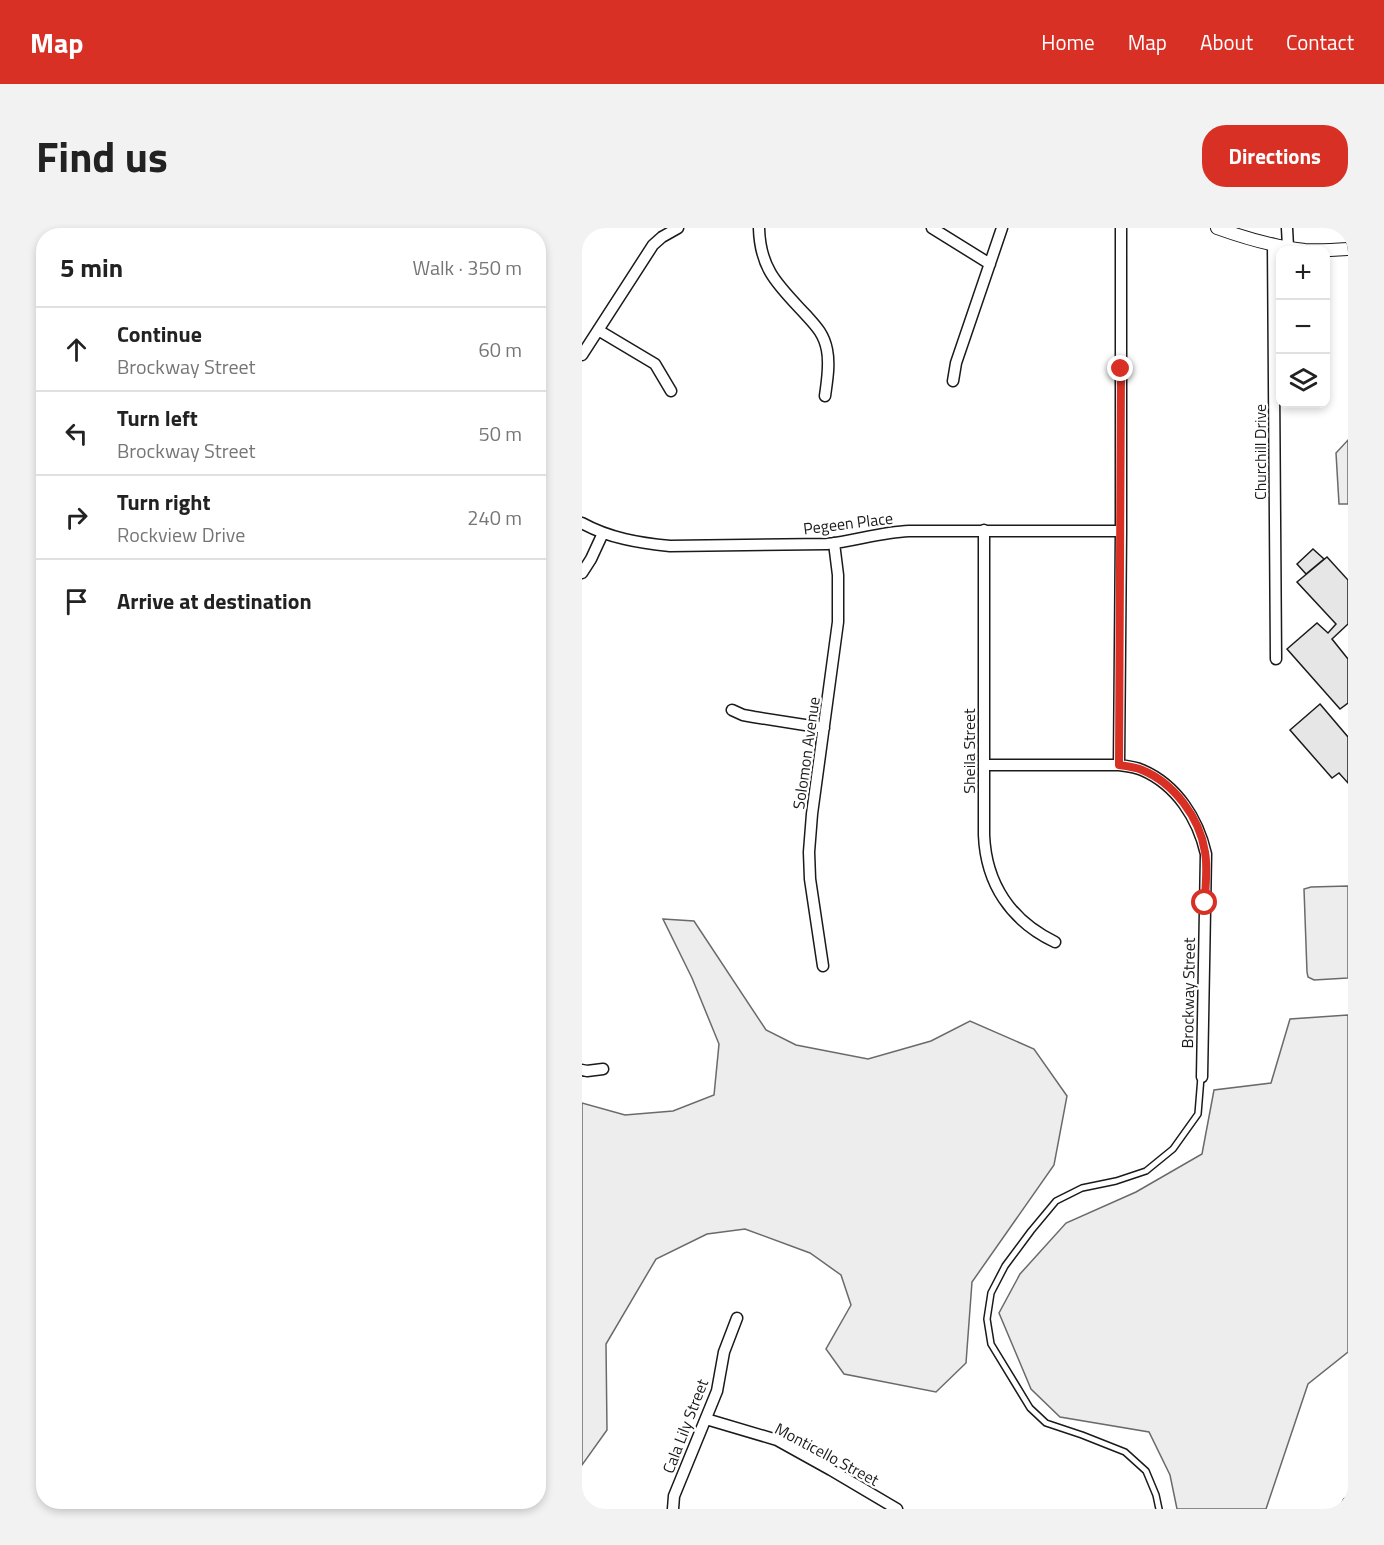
<!DOCTYPE html>
<meta charset="utf-8">
<style>
body{margin:0;font-family:"Titillium Web",sans-serif;background:#f2f2f2;color:#222}
.controls{position:absolute;right:18px;top:18px;display:grid;overflow:hidden;border-radius:12px;box-shadow:0 3px 9px #0003}
.controls button{width:54px;height:54px;display:grid;place-items:center;padding:0;border:0;border-bottom:2px solid #e0e0e0;background:#fff;color:#222;font:30px sans-serif}
.stop{position:absolute;width:18px;height:18px;margin:-14px;border:4px solid #d93025;border-radius:50%;background:#fff}
.stop.end{background:#d93025;border-color:#fff;box-shadow:0 2px 6px #0008}
.list{margin:0;padding:0;list-style:none}
h2{display:flex;justify-content:space-between;align-items:center;height:78px;margin:0;padding:0 24px;font-size:26px}
h2 small{font-size:20px;font-weight:400;color:#767676}
.list li{display:grid;grid-template-columns:39px 1fr auto;gap:18px;align-items:center;box-sizing:border-box;height:84px;padding:0 24px;border-top:2px solid #e0e0e0}
.list b{display:block;font-size:22px;white-space:nowrap}
.list p{margin:0;font-size:20px;white-space:nowrap;color:#767676}
.list em{font-size:20px;font-style:normal;color:#767676}
.icon{flex:none;width:33px;height:33px;fill:none;stroke:currentColor;stroke-width:2;stroke-linecap:round;stroke-linejoin:round}
.map{position:relative;flex:none;width:766px;height:1281px;overflow:hidden;border-radius:24px}
header{display:flex;align-items:center;gap:36px;box-sizing:border-box;height:84px;padding:0 30px;background:#d93025;color:#fff}
header strong{font-size:28px}
nav{display:flex;gap:33px;margin-inline-start:auto;font-size:21px}
.intro{display:flex;align-items:center;justify-content:space-between;box-sizing:border-box;height:144px;padding:0 36px}
h1{margin:0;font-size:42px}
.button{padding:15px 27px;border-radius:24px;background:#d93025;color:#fff;font-size:21px;font-weight:700}
main{display:flex;gap:36px;padding:0 36px}
aside{flex:1;background:#fff;border-radius:24px;box-shadow:0 3px 9px #0003}
.map>svg:first-child{display:block}
.built{fill:#ededed;stroke:#6a6a6a;stroke-width:1.5}
.building{fill:#e6e6e6;stroke:#1a1a1a;stroke-width:1.5}
.lines{fill:none;stroke-linecap:round;stroke-linejoin:round}
.service-casing{stroke:#1a1a1a;stroke-width:8}
.minor-casing{stroke:#1a1a1a;stroke-width:13}
.tertiary-casing{stroke:#1a1a1a;stroke-width:14}
.service{stroke:#fff;stroke-width:5}
.minor{stroke:#fff;stroke-width:10}
.tertiary{stroke:#fff;stroke-width:12}
.route{stroke:#d93025;stroke-width:8}
.labels{text-anchor:middle;dominant-baseline:central;stroke-width:4.5;stroke-linejoin:round;paint-order:stroke}
.street-label{font-size:16px;fill:#1a1a1a;stroke:#fff}
</style>
<header>
<strong>Map</strong>
<nav><a>Home</a><a>Map</a><a>About</a><a>Contact</a></nav>
</header>
<div class="intro"><h1>Find us</h1><a class="button">Directions</a></div>
<main>
<aside>
<h2>5 min<small>Walk · 350 m</small></h2>
<ul class="list">
<li><svg class="icon" aria-label="ahead" viewBox="0 0 24 24"><path d="M12 20V5M6 11l6-6 6 6"/></svg><div><b>Continue</b><p>Brockway Street</p></div><em>60 m</em></li>
<li><svg class="icon" aria-label="left" viewBox="0 0 24 24"><path d="M17 20v-9H6M10 6l-5 5 5 5"/></svg><div><b>Turn left</b><p>Brockway Street</p></div><em>50 m</em></li>
<li><svg class="icon" aria-label="right" viewBox="0 0 24 24"><path d="M7 20v-9h11M14 6l5 5-5 5"/></svg><div><b>Turn right</b><p>Rockview Drive</p></div><em>240 m</em></li>
<li><svg class="icon" aria-label="arrive" viewBox="0 0 24 24"><path d="M6 21V4h12l-3 4 3 4H6"/></svg><div><b>Arrive at destination</b></div></li>
</ul>
</aside>
<div class="map">
<svg width="766" height="1281" viewBox="0 0 766 1281">
<rect width="100%" height="100%" fill="#fff"/>
<!-- built -->
<path class="built" d="M766,212V276H757L754,225Z
M766,658V750L732,752L726,749L725,744L722,661L729,659Z
M81,691L112,693L184,802L214,817L286,831L349,813L388,793L452,821L485,868L472,937L390,1054L384,1135L354,1164L262,1146L244,1121L269,1077L259,1047L228,1025L163,1001L125,1006L74,1031L24,1116L25,1202L0,1237V875L43,887L91,883L132,867L137,816L110,750Z
M766,787V1124L726,1156L684,1281H595L588,1247L567,1204L478,1189L449,1161L417,1085L438,1046L484,995L554,964L620,926L632,862L689,855L708,791Z"/>
<!-- building -->
<path class="building" d="M731,321L742,331L724,346L715,336Z
M745,329L766,352V396L750,411L766,431V475L758,481L705,421L735,395L746,405L754,396L715,354Z
M738,476L766,509V555L757,545L750,550L708,502Z"/>
<g class="lines">
<!-- service casing -->
<g class="service-casing">
<path id="service" d="M577,1281L574,1267L564,1243L543,1224L500,1207L464,1195L448,1180L409,1116L405,1091L409,1065L423,1038L449,1003L474,973L500,960L534,953L564,943L591,921L616,886L619,849"/>
</g>
<!-- minor casing -->
<g class="minor-casing">
<path id="minor" d="M177,0C178,42 197,58 224,87C234,98 242,106 245,122C248,137 245,153 243,168
M350,0L408,36
M705,0L706,19
M691,16L694,431
M16,102L73,136L89,163
M0,127L71,17L80,9L96,0
M371,153L374,135L420,0
M0,295C27,310 57,315 88,318L245,316C273,313 299,304 327,303H539
M402,302V607C404,656 429,693 473,714
M0,345L9,331L21,305
M150,482L161,487L172,489L242,500
M402,537H537C545,538 553,539 560,542C595,557 616,591 624,626L620,849
M537,537L539,303V0
M241,738L228,651L227,624L230,586L256,394V347L252,315
M0,842L5,843L21,841
M124,1191L195,1212L249,1242L315,1281
M91,1281L92,1268L135,1163L142,1124L155,1090
M764,1281L766,1275"/>
</g>
<!-- tertiary casing -->
<g class="tertiary-casing">
<path id="tertiary" d="M635,0C663,10 693,19 723,22C737,23 752,22 766,21"/>
</g>
<!-- service -->
<use href="#service" class="service"/>
<!-- minor -->
<use href="#minor" class="minor"/>
<!-- tertiary -->
<use href="#tertiary" class="tertiary"/>
</g>
<g class="lines">
<!-- route -->
<path class="route" d="M539,141L537,537C545,538 553,539 560,542C592,555 618,590 623,624C626,640 623,659 623,675"/>
</g>
<g class="labels">
<!-- street labels -->
<g class="street-label">
<text transform="translate(678 224) rotate(-90)">Churchill Drive</text>
<text transform="translate(266 295) rotate(-7)">Pegeen Place</text>
<text transform="translate(387 523) rotate(-90)">Sheila Street</text>
<text transform="translate(224 525) rotate(-82)">Solomon Avenue</text>
<text transform="translate(606 765) rotate(-89)">Brockway Street</text>
<text transform="translate(103 1198) rotate(-69)">Cala Lily Street</text>
<text transform="translate(245 1226) rotate(28)">Monticello Street</text>
</g>
</g>
</svg>
<div class="controls">
<button>+</button>
<button>−</button>
<button><svg class="icon" aria-label="layers" viewBox="0 0 24 24"><path d="M12 4l9 5-9 5-9-5zM3 14l9 5 9-5"/></svg></button>
</div>
<div class="stop" style="left:623px;top:675px"></div>
<div class="stop end" style="left:539px;top:141px"></div>
</div>
</main>
